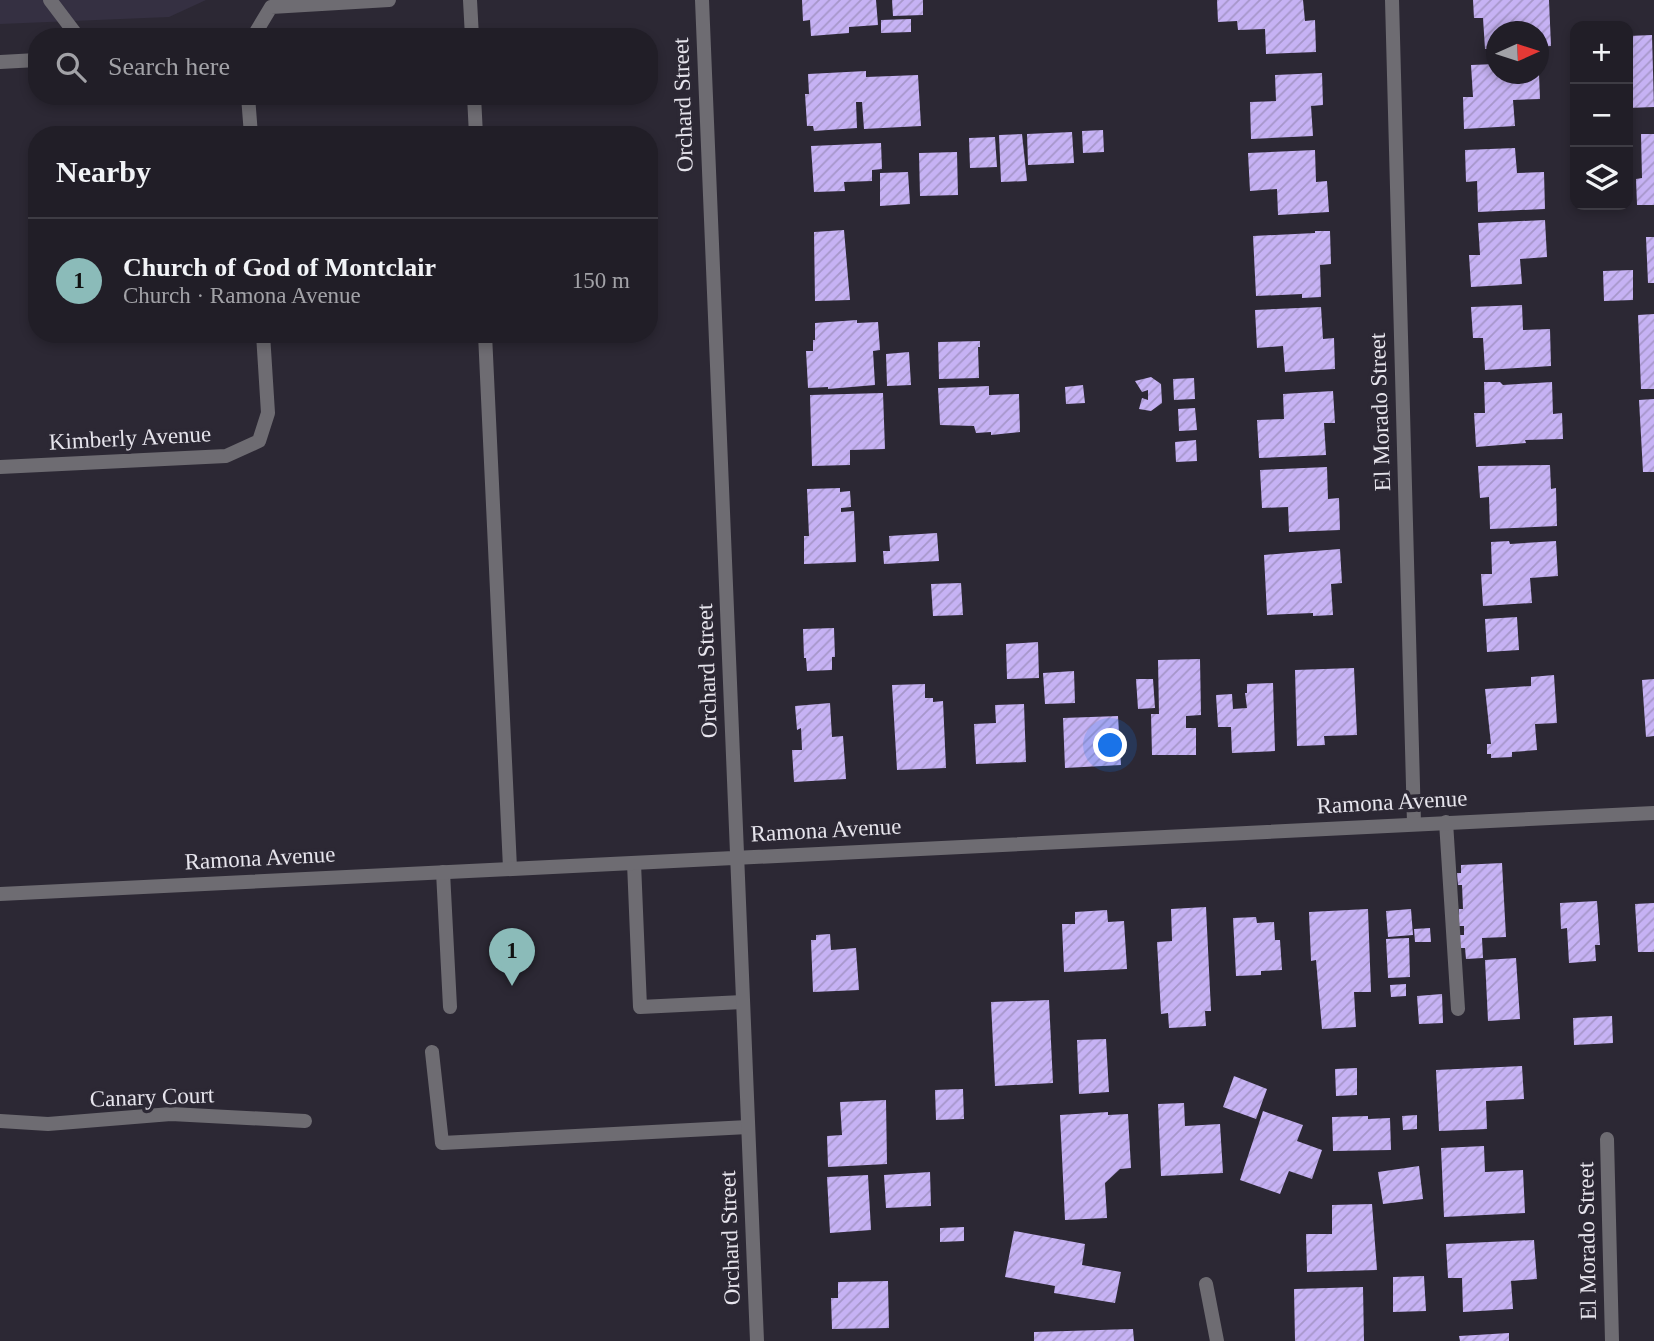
<!DOCTYPE html>
<meta charset="utf-8">
<style>
body{margin:0;font-family:"Times New Roman",serif;background:#29272f;color:#f1f3f6}
.controls{position:absolute;right:21px;top:21px;display:grid;overflow:hidden;border-radius:14px;box-shadow:0 4px 10px #0003}
.controls button{width:63px;height:63px;display:grid;place-items:center;padding:0;border:0;border-bottom:2px solid #3e3c44;background:#211e27;color:#f1f3f6;font:35px sans-serif}
.compass{position:absolute;left:1486px;top:21px;width:63px;height:63px;border-radius:50%;background:#211e27;box-shadow:0 4px 10px #0003;rotate:87deg}
.you{position:absolute;left:1111px;top:746px;width:24px;height:24px;margin:-18px;border:5px solid #fff;border-radius:50%;background:#1a73e8;box-shadow:0 0 0 10px #1a73e833}
.badge{display:grid;place-items:center;width:46px;height:46px;border-radius:50%;background:#8bbbb9;color:#111;font-size:23px;font-weight:700}
.pin{position:absolute;translate:-50% -58px;filter:drop-shadow(0 2px 4px #0008)}
.pin::after{content:'';position:absolute;top:37px;width:24px;height:21px;background:inherit;clip-path:polygon(0 0,100% 0,50% 100%)}
.list{margin:0;padding:0;list-style:none}
h2{display:flex;justify-content:space-between;align-items:center;height:91px;margin:0;padding:0 28px;font-size:30px}
h2 small{font-size:23px;font-weight:400;color:#a2a2a7}
.list li{display:grid;grid-template-columns:46px 1fr auto;gap:21px;align-items:center;box-sizing:border-box;height:126px;padding:0 28px;border-top:2px solid #3e3c44}
.list b{display:block;font-size:26px;white-space:nowrap}
.list p{margin:0;font-size:23px;white-space:nowrap;color:#a2a2a7}
.list em{font-size:23px;font-style:normal;color:#a2a2a7}
.icon{flex:none;width:38px;height:38px;fill:none;stroke:currentColor;stroke-width:2;stroke-linecap:round;stroke-linejoin:round}
.map{position:relative;flex:none;width:1654px;height:1341px;overflow:hidden}
.search{position:absolute;background:#211e27;box-shadow:0 4px 10px #0003;left:28px;top:28px;width:630px;height:77px;display:flex;align-items:center;gap:18px;box-sizing:border-box;padding:0 24px;border-radius:28px;color:#a2a2a7;font-size:26px}
.panel{position:absolute;background:#211e27;box-shadow:0 4px 10px #0003;left:28px;top:126px;width:630px;height:217px;border-radius:28px}
.map>svg:first-child{display:block}
.built{fill:#353042}
.building{fill:url(#building-hatch)}
.lines{fill:none;stroke-linecap:round;stroke-linejoin:round}
.service{stroke:#6e6c72;stroke-width:14}
.minor{stroke:#6e6c72;stroke-width:14}
.tertiary{stroke:#6e6c72;stroke-width:14}
.labels{text-anchor:middle;dominant-baseline:central;stroke-width:7;stroke-linejoin:round;paint-order:stroke}
.street-label{font-size:23px;fill:#e6e4ec;stroke:#2c2834}
</style>
<div class="map">
<svg width="1654" height="1341" viewBox="0 0 1654 1341">
<defs>
<pattern id="building-hatch" width="6" height="6" patternUnits="userSpaceOnUse" patternTransform="scale(1.75)"><rect width="6" height="6" fill="#c6b2f4"/><path d="M-1 1l2-2M0 6l6-6M5 7l2-2" fill="none" stroke="#a696c9"/></pattern>
</defs>
<rect width="100%" height="100%" fill="#2c2834"/>
<!-- built -->
<path class="built" d="M0,0H206L169,17L0,24Z"/>
<!-- building -->
<path class="building" d="M802,0H876L878,25L849,27V33L811,36L810,20L803,21Z
M892,0H923V15L893,16Z
M1217,0H1303L1305,21L1315,20L1316,52L1266,54L1265,29L1238,30L1237,21L1218,22Z
M1473,0H1549L1551,46L1538,47V32H1496V49H1485L1483,18H1474Z
M911,19V32L881,33V20Z
M1652,35L1654,107L1628,108V36Z
M1496,64V74H1539L1540,99L1513,100L1515,126L1464,129L1463,97H1473L1471,65Z
M866,71V77L918,75L921,126L864,129L862,102H856L857,128L814,131L813,126H807L805,94H809L808,74Z
M1322,73L1323,105L1311,106L1313,136L1251,139L1250,102L1276,101L1275,75Z
M1103,130L1104,152L1083,153L1082,131Z
M1072,132L1074,163L1028,165L1027,134Z
M1022,134L1027,181L1001,182L999,135Z
M1641,134H1654V205H1637L1636,179L1642,178Z
M995,137L997,167L970,168L969,138Z
M881,143L882,169L872,170V181L844,182L845,191L814,192L811,146Z
M1515,148L1517,173L1544,172L1545,209L1478,212L1477,181L1466,182L1465,150Z
M1315,150L1316,182L1327,181L1329,212L1278,215L1277,189L1250,191L1248,153Z
M957,152L958,195L920,196L919,153Z
M908,172L910,204L880,206V173Z
M1545,220L1547,257L1520,259L1522,284L1471,287L1469,255H1480L1478,223Z
M844,230L850,300L815,301L814,232Z
M1315,231H1330L1331,264L1320,265L1321,297L1302,298V294L1256,296L1253,236L1315,233Z
M1646,237H1654V283H1648Z
M1633,270V300L1604,301L1603,271Z
M1522,305L1523,330L1550,329L1551,366L1485,370L1483,338H1473L1471,307Z
M1321,307L1323,339L1334,338L1335,369L1285,372L1283,346L1257,348L1255,310Z
M1654,314V389H1641L1638,315Z
M857,320V323L878,322L880,350L873,351L875,385L828,389V387L808,388L806,351H813V340H815V323Z
M980,341V347H978L979,378L939,379L938,342Z
M909,352L911,385L887,386L886,354Z
M1151,377L1161,384L1162,403L1151,411L1139,409L1142,398L1148,400V390L1142,392L1135,381Z
M1194,378L1195,399L1174,400L1173,379Z
M1484,382H1500L1503,385L1552,382L1553,414L1562,413L1563,439L1525,440L1526,443L1476,447L1474,413H1485Z
M1083,385L1085,403L1066,404L1065,387Z
M989,386V395L1019,394L1020,432L991,435V432L976,433L974,426L940,425L938,388Z
M1333,391L1335,423H1324L1326,455L1259,458L1257,420L1284,419L1283,394Z
M883,393L885,449L850,450V465L812,466L810,395Z
M1654,399V472H1643L1639,400Z
M1195,408L1197,430L1179,431L1178,409Z
M1196,440L1197,461L1176,462L1175,442Z
M1550,465L1551,489L1556,488L1557,526L1490,529L1489,497L1480,498L1478,466Z
M1327,467L1328,499L1339,498L1340,530L1289,532L1288,507L1262,508L1260,470Z
M840,488V492L850,491L851,507L841,508V512L854,511L856,562L804,564V536H809L807,489Z
M937,533L939,561L884,564L883,551H890L889,536Z
M1509,541L1510,544L1556,541L1558,576L1530,578L1532,603L1483,606L1481,574H1492L1491,542Z
M1340,549L1342,583L1331,584L1333,615L1313,616V613L1267,615L1264,555Z
M961,583L963,615L933,616L931,584Z
M1517,617L1519,650L1487,652L1485,619Z
M834,628L835,657H832V670L807,671L806,658H804L803,629Z
M1038,642L1039,678L1007,679L1006,644Z
M1200,659L1201,715L1186,716V728H1196V755H1152L1151,714H1159L1158,660Z
M1354,668L1357,735L1324,736L1325,745L1297,746L1295,670Z
M1074,671L1075,703L1045,704L1043,673Z
M1554,675L1557,723L1535,724L1537,750L1512,752V757L1491,758V754H1487V744H1491L1485,689L1531,686V677Z
M1136,679H1153L1155,708L1138,709Z
M1654,679V736L1646,737L1642,680Z
M1273,683L1275,751L1232,753L1231,727H1218L1216,695L1232,694L1233,709L1247,708L1245,693H1247V684Z
M925,684V698H933V702L943,701L946,768L897,770L892,685Z
M830,703L832,737L843,736L846,779L794,782L792,750H802L801,728L797,730L795,706Z
M1024,704L1026,762L976,764L974,724L996,723L995,705Z
M1118,716L1121,765L1065,768L1063,718Z
M1502,863L1506,937L1482,938L1483,958L1466,959L1465,948H1460V935H1464V926H1459V909H1463L1462,885H1458L1457,873H1461V865Z
M1597,901L1600,945H1595L1596,961L1569,963L1567,928L1561,929L1560,903Z
M1654,903V952H1638L1635,904Z
M1206,907L1211,1011H1205L1206,1026L1169,1028L1168,1013L1161,1014L1157,942L1172,941L1171,909Z
M1368,909L1371,992H1354L1356,1027L1322,1029L1316,960L1311,961L1309,912Z
M1411,909L1413,935L1388,937L1386,911Z
M1107,910L1108,922L1124,921L1127,969L1064,972L1062,924H1075V912Z
M1256,917L1257,923L1274,922L1275,940H1280L1282,970L1261,971V975L1236,976L1233,918Z
M1430,928L1431,942H1415L1414,929Z
M830,934L831,950L856,948L859,990L813,992L811,940H816V935Z
M1409,938L1410,977L1388,978L1386,939Z
M1516,958L1520,1019L1488,1021L1485,960Z
M1406,984V996L1391,997L1390,985Z
M1442,994L1443,1023L1419,1024L1417,996Z
M1049,1000L1053,1083L995,1086L991,1002Z
M1612,1016L1613,1043L1574,1045L1573,1018Z
M1106,1039L1109,1092L1079,1094L1077,1040Z
M1522,1066L1524,1099L1486,1101L1487,1129L1439,1131L1436,1070Z
M1357,1068V1095L1336,1096L1335,1069Z
M1234,1076L1267,1089L1256,1119L1223,1107Z
M963,1089L964,1119L936,1120L935,1090Z
M886,1100L887,1164L828,1167L827,1136L842,1135L840,1102Z
M1184,1103L1185,1126L1220,1124L1223,1173L1161,1176L1158,1104Z
M1263,1111L1303,1125L1297,1141L1322,1150L1312,1179L1289,1171L1280,1194L1240,1180Z
M1108,1112V1115L1128,1114L1131,1168L1120,1169L1105,1183L1107,1218L1065,1220L1060,1115Z
M1417,1115V1129L1403,1130L1402,1116Z
M1368,1116V1119L1390,1118L1391,1150L1333,1151L1332,1117Z
M1484,1146L1485,1172L1523,1170L1525,1213L1444,1217L1441,1148Z
M1419,1166L1423,1199L1383,1204L1378,1172Z
M930,1172L931,1206L886,1208L884,1175Z
M868,1175L871,1230L830,1233L827,1177Z
M1372,1204L1377,1270L1307,1272L1306,1234H1332V1205Z
M964,1227V1241L940,1242V1228Z
M1014,1231L1085,1244L1082,1265L1121,1272L1115,1303L1054,1293L1055,1286L1005,1277Z
M1534,1240L1537,1279L1511,1281L1513,1309L1463,1312L1462,1278H1448L1446,1244Z
M1424,1276L1426,1311L1393,1312V1277Z
M888,1281L889,1328L832,1329L831,1298H838V1282Z
M1363,1287L1364,1341H1295L1294,1289Z
M1133,1329L1134,1341H1034V1332Z
M1509,1333V1341H1460L1459,1336Z"/>
<g class="lines">
<!-- service -->
<path class="service" d="M50,0L78,37
M470,0L472,37
M253,37L271,7L389,0
M474,96L476,135
M485,334L510,868
M1446,822L1458,1009
M634,863L640,1007L743,1002
M443,872L450,1007
M432,1052L442,1143L748,1127"/>
<!-- minor -->
<path class="minor" d="M1392,0L1414,823
M0,62L37,60
M248,96L251,135
M0,467L226,456L259,441L268,413L263,334
M0,1121L48,1124L171,1114L305,1121
M1607,1139L1612,1341
M1206,1284L1217,1341"/>
<!-- tertiary -->
<path class="tertiary" d="M702,0L757,1341
M0,894L1654,813"/>
</g>
<g class="labels">
<!-- street labels -->
<g class="street-label">
<text transform="translate(683 105) rotate(-92)">Orchard Street</text>
<text transform="translate(1380 412) rotate(-92)">El Morado Street</text>
<text transform="translate(130 438) rotate(-3)">Kimberly Avenue</text>
<text transform="translate(707 671) rotate(-92)">Orchard Street</text>
<text transform="translate(1392 802) rotate(-3)">Ramona Avenue</text>
<text transform="translate(826 830) rotate(-3)">Ramona Avenue</text>
<text transform="translate(260 858) rotate(-3)">Ramona Avenue</text>
<text transform="translate(152 1097) rotate(-2)">Canary Court</text>
<text transform="translate(730 1238) rotate(-92)">Orchard Street</text>
<text transform="translate(1587 1241) rotate(-91)">El Morado Street</text>
</g>
</g>
</svg>
<div class="controls">
<button>+</button>
<button>−</button>
<button><svg class="icon" aria-label="layers" viewBox="0 0 24 24"><path d="M12 4l9 5-9 5-9-5zM3 14l9 5 9-5"/></svg></button>
</div>
<svg class="compass" viewBox="-18 -18 36 36"><path d="M0-13l5 13h-10z" fill="#e53935"/><path d="M0 13l5-13h-10z" fill="#a2a2a7"/></svg>
<div class="you"></div>
<div class="pin badge" style="left:512px;top:986px">1</div>
<div class="search"><svg class="icon" aria-label="search" viewBox="0 0 24 24"><circle cx="10" cy="10" r="6"/><path d="M15 15l6 6"/></svg>Search here</div>
<section class="panel">
<h2>Nearby<small></small></h2>
<ul class="list">
<li><span class="badge">1</span><div><b>Church of God of Montclair</b><p>Church · Ramona Avenue</p></div><em>150 m</em></li>
</ul>
</section>
</div>
